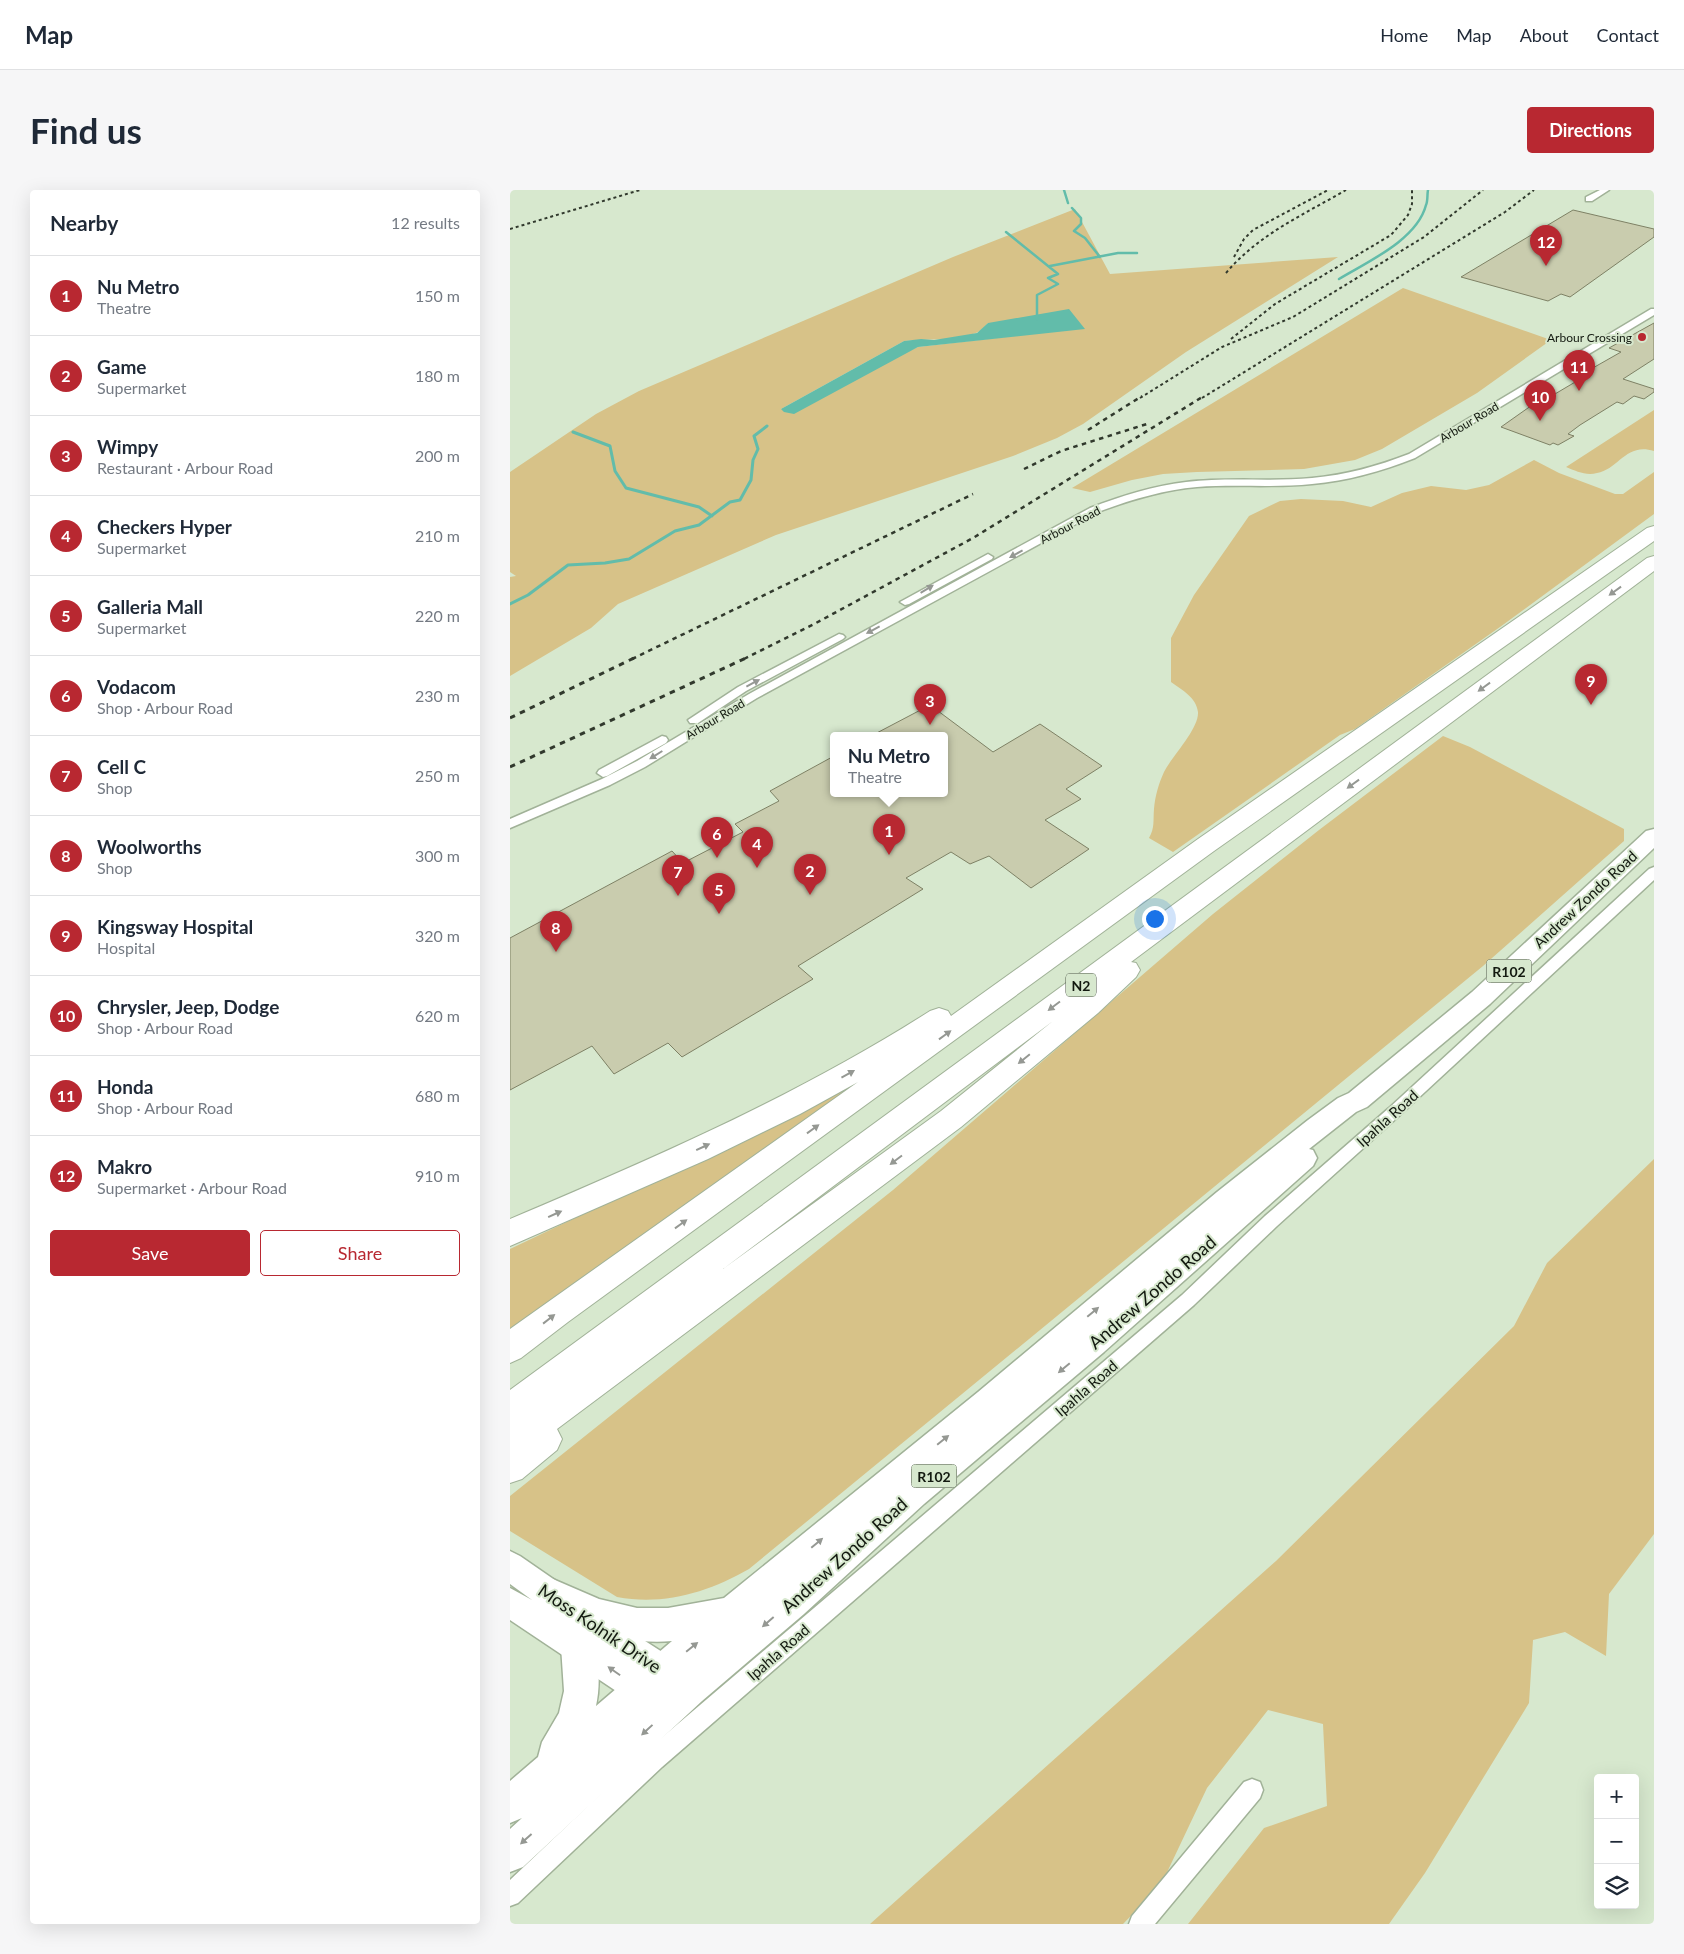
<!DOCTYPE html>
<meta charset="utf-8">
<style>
body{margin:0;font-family:Lato,sans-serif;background:#f6f6f7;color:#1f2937}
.controls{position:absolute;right:15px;bottom:15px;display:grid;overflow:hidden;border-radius:5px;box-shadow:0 5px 20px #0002}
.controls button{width:45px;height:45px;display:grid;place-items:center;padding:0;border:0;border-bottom:1px solid #e0e1e3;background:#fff;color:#1f2937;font:25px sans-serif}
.you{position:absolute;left:644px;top:728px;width:18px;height:18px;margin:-12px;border:4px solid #fff;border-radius:50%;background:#1a73e8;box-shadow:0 0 0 8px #1a73e833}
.badge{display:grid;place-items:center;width:32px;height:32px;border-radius:50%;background:#b82831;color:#fff;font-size:16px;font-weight:700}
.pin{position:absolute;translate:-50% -41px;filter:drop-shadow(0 1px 2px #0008)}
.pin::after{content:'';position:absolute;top:26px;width:18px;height:15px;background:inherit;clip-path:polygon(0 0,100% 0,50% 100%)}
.popup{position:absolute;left:320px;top:542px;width:118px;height:65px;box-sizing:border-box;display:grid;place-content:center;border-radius:5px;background:#fff;filter:drop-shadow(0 1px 4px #0005);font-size:16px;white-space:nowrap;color:#747a83}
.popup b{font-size:19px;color:#1f2937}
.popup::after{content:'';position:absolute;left:50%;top:100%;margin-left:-10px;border:10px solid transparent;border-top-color:#fff}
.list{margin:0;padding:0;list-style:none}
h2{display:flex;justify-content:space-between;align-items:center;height:65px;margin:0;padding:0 20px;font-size:21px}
h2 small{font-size:16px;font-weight:400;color:#747a83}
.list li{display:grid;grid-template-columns:32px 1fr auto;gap:15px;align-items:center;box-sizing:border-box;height:80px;padding:0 20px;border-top:1px solid #e0e1e3}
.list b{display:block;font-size:19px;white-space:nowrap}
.list p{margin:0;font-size:16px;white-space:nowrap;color:#747a83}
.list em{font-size:16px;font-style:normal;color:#747a83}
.actions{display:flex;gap:10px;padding:15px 20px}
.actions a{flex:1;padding:11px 0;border:1px solid #b82831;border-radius:5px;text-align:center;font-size:18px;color:#b82831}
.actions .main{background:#b82831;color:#fff}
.icon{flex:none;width:28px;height:28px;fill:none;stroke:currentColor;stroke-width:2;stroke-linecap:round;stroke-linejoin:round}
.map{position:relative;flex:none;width:1144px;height:1734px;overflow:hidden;border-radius:5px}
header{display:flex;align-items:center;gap:30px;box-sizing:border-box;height:70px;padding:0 25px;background:#fff;border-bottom:1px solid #e0e1e3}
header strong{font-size:24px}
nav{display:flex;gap:28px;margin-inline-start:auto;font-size:18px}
.intro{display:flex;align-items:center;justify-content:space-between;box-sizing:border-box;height:120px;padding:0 30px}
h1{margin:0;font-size:35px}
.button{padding:12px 22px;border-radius:5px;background:#b82831;color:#fff;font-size:18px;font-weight:700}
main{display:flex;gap:30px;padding:0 30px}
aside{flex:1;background:#fff;border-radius:5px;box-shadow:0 5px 20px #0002}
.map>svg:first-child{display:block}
.green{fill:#d7c288;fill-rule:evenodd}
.water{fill:#62bcaa}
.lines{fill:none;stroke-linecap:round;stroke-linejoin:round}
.stream-far1{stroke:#62bcaa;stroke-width:2.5}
.stream{stroke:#62bcaa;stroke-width:3}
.building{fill:#c9ccae;stroke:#7e8165}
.street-casing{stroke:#a1b298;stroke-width:3}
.secondary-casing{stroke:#a1b298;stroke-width:3}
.primary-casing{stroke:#a1b298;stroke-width:3}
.highway-casing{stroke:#a1b298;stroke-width:2}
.street{fill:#fff;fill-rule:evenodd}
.secondary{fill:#fff;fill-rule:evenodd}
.primary{fill:#fff;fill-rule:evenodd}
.highway{fill:#fff;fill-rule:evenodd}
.rail-far2{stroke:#31392d;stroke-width:2;stroke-dasharray:3 3;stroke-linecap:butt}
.rail-far1{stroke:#31392d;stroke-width:2.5;stroke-dasharray:4.5 4.5;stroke-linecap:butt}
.rail{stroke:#31392d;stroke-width:3;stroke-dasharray:5.5 5.5;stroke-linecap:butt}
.oneway{fill:#959893}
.poi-dot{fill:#b82831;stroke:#d7e8ce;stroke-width:2}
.labels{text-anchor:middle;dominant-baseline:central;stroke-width:4;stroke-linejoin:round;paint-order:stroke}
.far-poi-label{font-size:12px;fill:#131910;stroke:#d7e8ce;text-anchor:end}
.far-street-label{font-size:12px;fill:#131910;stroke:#d7e8ce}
.shield{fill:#d7e8ce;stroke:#4e5749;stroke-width:1}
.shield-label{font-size:14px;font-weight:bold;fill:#131910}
.street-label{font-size:15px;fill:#131910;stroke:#d7e8ce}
.near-street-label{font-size:18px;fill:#131910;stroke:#d7e8ce}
</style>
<header>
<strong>Map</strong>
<nav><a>Home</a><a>Map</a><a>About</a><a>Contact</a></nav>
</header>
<div class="intro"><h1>Find us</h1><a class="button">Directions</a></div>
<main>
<aside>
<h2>Nearby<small>12 results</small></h2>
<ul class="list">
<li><span class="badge">1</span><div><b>Nu Metro</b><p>Theatre</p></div><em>150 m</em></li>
<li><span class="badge">2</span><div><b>Game</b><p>Supermarket</p></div><em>180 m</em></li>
<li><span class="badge">3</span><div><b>Wimpy</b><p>Restaurant · Arbour Road</p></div><em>200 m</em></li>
<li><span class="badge">4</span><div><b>Checkers Hyper</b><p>Supermarket</p></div><em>210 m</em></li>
<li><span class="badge">5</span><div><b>Galleria Mall</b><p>Supermarket</p></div><em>220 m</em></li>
<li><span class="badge">6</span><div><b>Vodacom</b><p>Shop · Arbour Road</p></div><em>230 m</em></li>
<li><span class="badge">7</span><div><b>Cell C</b><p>Shop</p></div><em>250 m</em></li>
<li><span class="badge">8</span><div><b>Woolworths</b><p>Shop</p></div><em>300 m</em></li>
<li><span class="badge">9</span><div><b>Kingsway Hospital</b><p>Hospital</p></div><em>320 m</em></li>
<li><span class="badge">10</span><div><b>Chrysler, Jeep, Dodge</b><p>Shop · Arbour Road</p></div><em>620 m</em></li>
<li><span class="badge">11</span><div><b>Honda</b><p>Shop · Arbour Road</p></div><em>680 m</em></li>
<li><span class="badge">12</span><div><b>Makro</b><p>Supermarket · Arbour Road</p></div><em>910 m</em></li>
</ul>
<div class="actions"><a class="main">Save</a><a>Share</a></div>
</aside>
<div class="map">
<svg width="1144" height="1734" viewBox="0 0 1144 1734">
<rect width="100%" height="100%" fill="#d7e8ce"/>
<!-- green -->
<path class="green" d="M565,19L600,84L828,67L676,162L573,234L547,248L503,266L266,345L108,414L81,438L0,486V387L6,386L0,382V282L86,224L129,201L443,67ZM478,133L574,138L408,157L271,219L394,151C418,148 443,152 466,143C471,141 475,136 478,133Z
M893,98L1041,150L967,203L872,259L845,270L794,279L687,282L653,284L622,290L580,302L562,298Z
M1144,220V261C1116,252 1109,279 1087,283C1076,286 1066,281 1056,277Z
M1024,270L1049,283L1105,304H1113L1144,282V324L990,437L845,539L830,545L663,662L639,648C645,638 643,630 644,619C645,606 649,593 654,582C662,566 689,539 688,522C686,507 672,500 661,492V448L684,405L739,326L770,311L791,309L833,311L861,317L892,303L921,296L956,300L979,295Z
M933,546L960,557L1114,639V651L973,776L239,1379C199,1402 154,1416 107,1407L0,1341V1306L383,1000L703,724L809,640Z
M367,884L0,1142V1059Z
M1144,969V1344L1099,1404L1096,1466L1055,1442L1023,1450L1019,1513L915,1683L879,1734H678L754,1638L817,1616L813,1534L758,1520L697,1598L651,1695L613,1734H360L766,1371L1004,1136L1037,1073Z"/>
<!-- water -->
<path class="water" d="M559,119L575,139L408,157L284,224L274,222L271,219L394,151L411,149L424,150L467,143L478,133Z"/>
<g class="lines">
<!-- stream-far1 -->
<path class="stream-far1" d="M554,0L558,13
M562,18L571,28V34L564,41L575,48L590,67
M496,42L548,84L538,88L548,94L527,105V129
M540,76L608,63H627
M829,89C857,72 907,50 916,15C918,11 917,5 918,0"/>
<!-- stream -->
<path class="stream" d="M63,242L100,256L105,281L116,298L189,317L202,326
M0,414L18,405L58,375L95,373L119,369L165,341L189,335L220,312L230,310L241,290L243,270L248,259L244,246L257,236"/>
</g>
<!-- building -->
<path class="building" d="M1063,20L1144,39V47L1060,107L1051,104L1038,111L951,87Z
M1144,133V169L1113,189L1144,199V202L1134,209L1124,206L1113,214L1107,212L1070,235L1058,244L1064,246L1048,255L1043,253L1040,255L991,237L1025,213L1028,214L1072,188L1067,187L1111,162L1099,158Z
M420,515L483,562L530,534L592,576L556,599L571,609L535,630L579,659L521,698L479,666L460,674L441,662L396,688L413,699L288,776L303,789L172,867L158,853L104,884L82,856L0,900V748L162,661L173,673L233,642L225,634L269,611L260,601L324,566V604H434V546H361Z"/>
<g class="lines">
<!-- street casing -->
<g class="street-casing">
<path id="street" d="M1090,0H1099L1082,11H1076V7Z
M1141,119H1144V125L905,268C872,281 837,291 802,294C764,298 725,294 687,297C653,300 620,310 588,322L247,508L135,577L100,595L0,638V629L92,589L127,571L239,504L580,318C611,306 643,296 676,292C718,287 760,292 802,288C836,285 868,276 899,264Z
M478,364L483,367L482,369L399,414L395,415L390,412Z
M329,444L333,445L335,447L333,449L236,501L188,533H180L178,530L228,497Z
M152,546L156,547L158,550L156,553L97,586L93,587L87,583L89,580Z
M1144,677V690L889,926L767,1036L684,1115L152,1577L8,1713L0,1716V1690L136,1561L672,1105L755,1026L879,918L1139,679Z
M742,1589L750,1592L753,1600L750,1608L645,1734H619L622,1726L734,1592Z"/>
</g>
<!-- secondary casing -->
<g class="secondary-casing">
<path id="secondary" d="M0,1361L10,1366L104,1431L174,1476L178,1487L174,1498L163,1502L153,1498L157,1506L152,1517L141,1522L130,1517L0,1430V1398L22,1410L0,1394Z"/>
</g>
<!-- primary casing -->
<g class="primary-casing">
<path id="primary" d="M1144,639V658L980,814L857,917L846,922L799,959L803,960L807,968L803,976L594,1162L414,1314L294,1424L192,1511L13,1677L0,1682V1639L12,1628L0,1633V1591L28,1567L32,1552L49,1523L54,1501L51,1456L56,1444L68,1439L80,1444C89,1466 91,1493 86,1516L162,1451C112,1456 70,1435 26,1416L21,1404L26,1392L38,1387L89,1409L127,1418H158L214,1408L468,1202L707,1002L798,930L828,908L839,903L962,802L1136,641Z"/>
</g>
<!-- highway casing -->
<g class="highway-casing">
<path id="highway" d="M1144,336V351L704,661L58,1132L11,1168L0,1173V1139L348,892L290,924L198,969L0,1056V1029C144,968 287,906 420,821L429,818L438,821L441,826L688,649L1137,338Z
M1144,366V381L621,772L626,773L630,780L626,787L588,823L451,937L47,1239L52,1249L47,1260L12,1289L0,1293V1200L1137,368ZM543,831L431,921L213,1079Z"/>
</g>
<!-- street -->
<use href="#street" class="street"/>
<!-- secondary -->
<use href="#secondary" class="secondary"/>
<!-- primary -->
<use href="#primary" class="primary"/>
<!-- highway -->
<use href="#highway" class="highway"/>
<!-- rail-far2 -->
<path class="rail-far2" d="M0,39L130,0
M724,67L734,49L743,40L818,0
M716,83C749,44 793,25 836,0
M721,149L765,114L881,45L898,25L902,14V0
M630,208L712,157L783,127L914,47L973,0
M692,208L995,22L1024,0"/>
<!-- rail-far1 -->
<path class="rail-far1" d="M578,240L632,206
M514,279L551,261L640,233
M122,469L463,304
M234,469L306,433L463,348L694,206"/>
<!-- rail -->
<path class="rail" d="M0,528L124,468
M0,577L236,468"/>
</g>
<!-- one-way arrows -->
<defs><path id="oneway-solid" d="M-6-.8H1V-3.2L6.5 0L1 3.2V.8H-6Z" transform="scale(1.25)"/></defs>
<g class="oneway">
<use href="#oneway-solid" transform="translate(506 364) rotate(151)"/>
<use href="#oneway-solid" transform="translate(417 399) rotate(-31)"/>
<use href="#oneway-solid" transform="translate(1105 401) rotate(144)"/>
<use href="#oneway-solid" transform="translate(363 440) rotate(152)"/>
<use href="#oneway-solid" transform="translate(243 493) rotate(-28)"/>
<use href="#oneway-solid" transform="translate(974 497) rotate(144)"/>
<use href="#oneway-solid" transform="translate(146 565) rotate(148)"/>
<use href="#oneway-solid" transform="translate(843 594) rotate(144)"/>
<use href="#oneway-solid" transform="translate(544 816) rotate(143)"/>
<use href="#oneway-solid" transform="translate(435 845) rotate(-36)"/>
<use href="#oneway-solid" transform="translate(514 869) rotate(141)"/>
<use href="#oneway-solid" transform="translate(338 884) rotate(-29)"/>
<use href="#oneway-solid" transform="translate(303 939) rotate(-36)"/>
<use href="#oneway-solid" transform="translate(193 957) rotate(-25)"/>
<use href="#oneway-solid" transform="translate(386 970) rotate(143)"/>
<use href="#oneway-solid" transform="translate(45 1024) rotate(-24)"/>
<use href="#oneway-solid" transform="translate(171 1034) rotate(-36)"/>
<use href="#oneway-solid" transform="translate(583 1122) rotate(-40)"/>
<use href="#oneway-solid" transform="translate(39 1129) rotate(-38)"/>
<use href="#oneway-solid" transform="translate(554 1178) rotate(140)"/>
<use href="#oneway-solid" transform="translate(433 1250) rotate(-39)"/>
<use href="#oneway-solid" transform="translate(307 1353) rotate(-40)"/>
<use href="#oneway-solid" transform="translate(258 1432) rotate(139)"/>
<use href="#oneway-solid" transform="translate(182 1457) rotate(-39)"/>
<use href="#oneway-solid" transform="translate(104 1481) rotate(-145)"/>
<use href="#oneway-solid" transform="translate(137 1540) rotate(137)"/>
<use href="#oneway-solid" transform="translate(16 1649) rotate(138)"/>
</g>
<!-- markers -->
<circle class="poi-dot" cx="1132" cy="147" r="5"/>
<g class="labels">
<!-- far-poi labels -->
<g class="far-poi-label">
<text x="1122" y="147">Arbour Crossing</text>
</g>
<!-- far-street labels -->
<g class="far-street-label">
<text transform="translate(959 232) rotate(-31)">Arbour Road</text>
<text transform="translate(560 335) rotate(-28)">Arbour Road</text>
<text transform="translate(205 529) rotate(-31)">Arbour Road</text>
</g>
<!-- shield labels -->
<g class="shield">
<rect x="976.5" y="769.5" width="45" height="23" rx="4"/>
<rect x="556" y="783.5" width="30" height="23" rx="4"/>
<rect x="401.5" y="1274.5" width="45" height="23" rx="4"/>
</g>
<g class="shield-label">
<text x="999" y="781">R102</text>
<text x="571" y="795">N2</text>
<text x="424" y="1286">R102</text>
</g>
<!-- street labels -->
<g class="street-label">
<text transform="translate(1075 709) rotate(-43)">Andrew Zondo Road</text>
<text transform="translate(877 928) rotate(-42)">Ipahla Road</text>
<text transform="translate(576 1198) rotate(-41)">Ipahla Road</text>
<text transform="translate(268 1462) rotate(-41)">Ipahla Road</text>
</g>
<!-- near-street labels -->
<g class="near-street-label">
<text transform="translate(642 1102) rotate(-41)">Andrew Zondo Road</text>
<text transform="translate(334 1365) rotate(-42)">Andrew Zondo Road</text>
<text transform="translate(90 1438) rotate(34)">Moss Kolnik Drive</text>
</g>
</g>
</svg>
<div class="controls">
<button>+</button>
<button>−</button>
<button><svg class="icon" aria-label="layers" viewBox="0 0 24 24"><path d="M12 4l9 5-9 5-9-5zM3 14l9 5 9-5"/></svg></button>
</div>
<div class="you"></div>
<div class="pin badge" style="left:379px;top:665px">1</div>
<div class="popup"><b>Nu Metro</b>Theatre</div>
<div class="pin badge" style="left:300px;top:705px">2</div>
<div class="pin badge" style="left:420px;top:535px">3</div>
<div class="pin badge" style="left:247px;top:678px">4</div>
<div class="pin badge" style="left:209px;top:724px">5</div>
<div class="pin badge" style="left:207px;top:668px">6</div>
<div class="pin badge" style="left:168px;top:706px">7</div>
<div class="pin badge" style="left:46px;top:762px">8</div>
<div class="pin badge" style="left:1081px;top:515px">9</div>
<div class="pin badge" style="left:1030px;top:231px">10</div>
<div class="pin badge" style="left:1069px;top:201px">11</div>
<div class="pin badge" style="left:1036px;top:76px">12</div>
</div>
</main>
